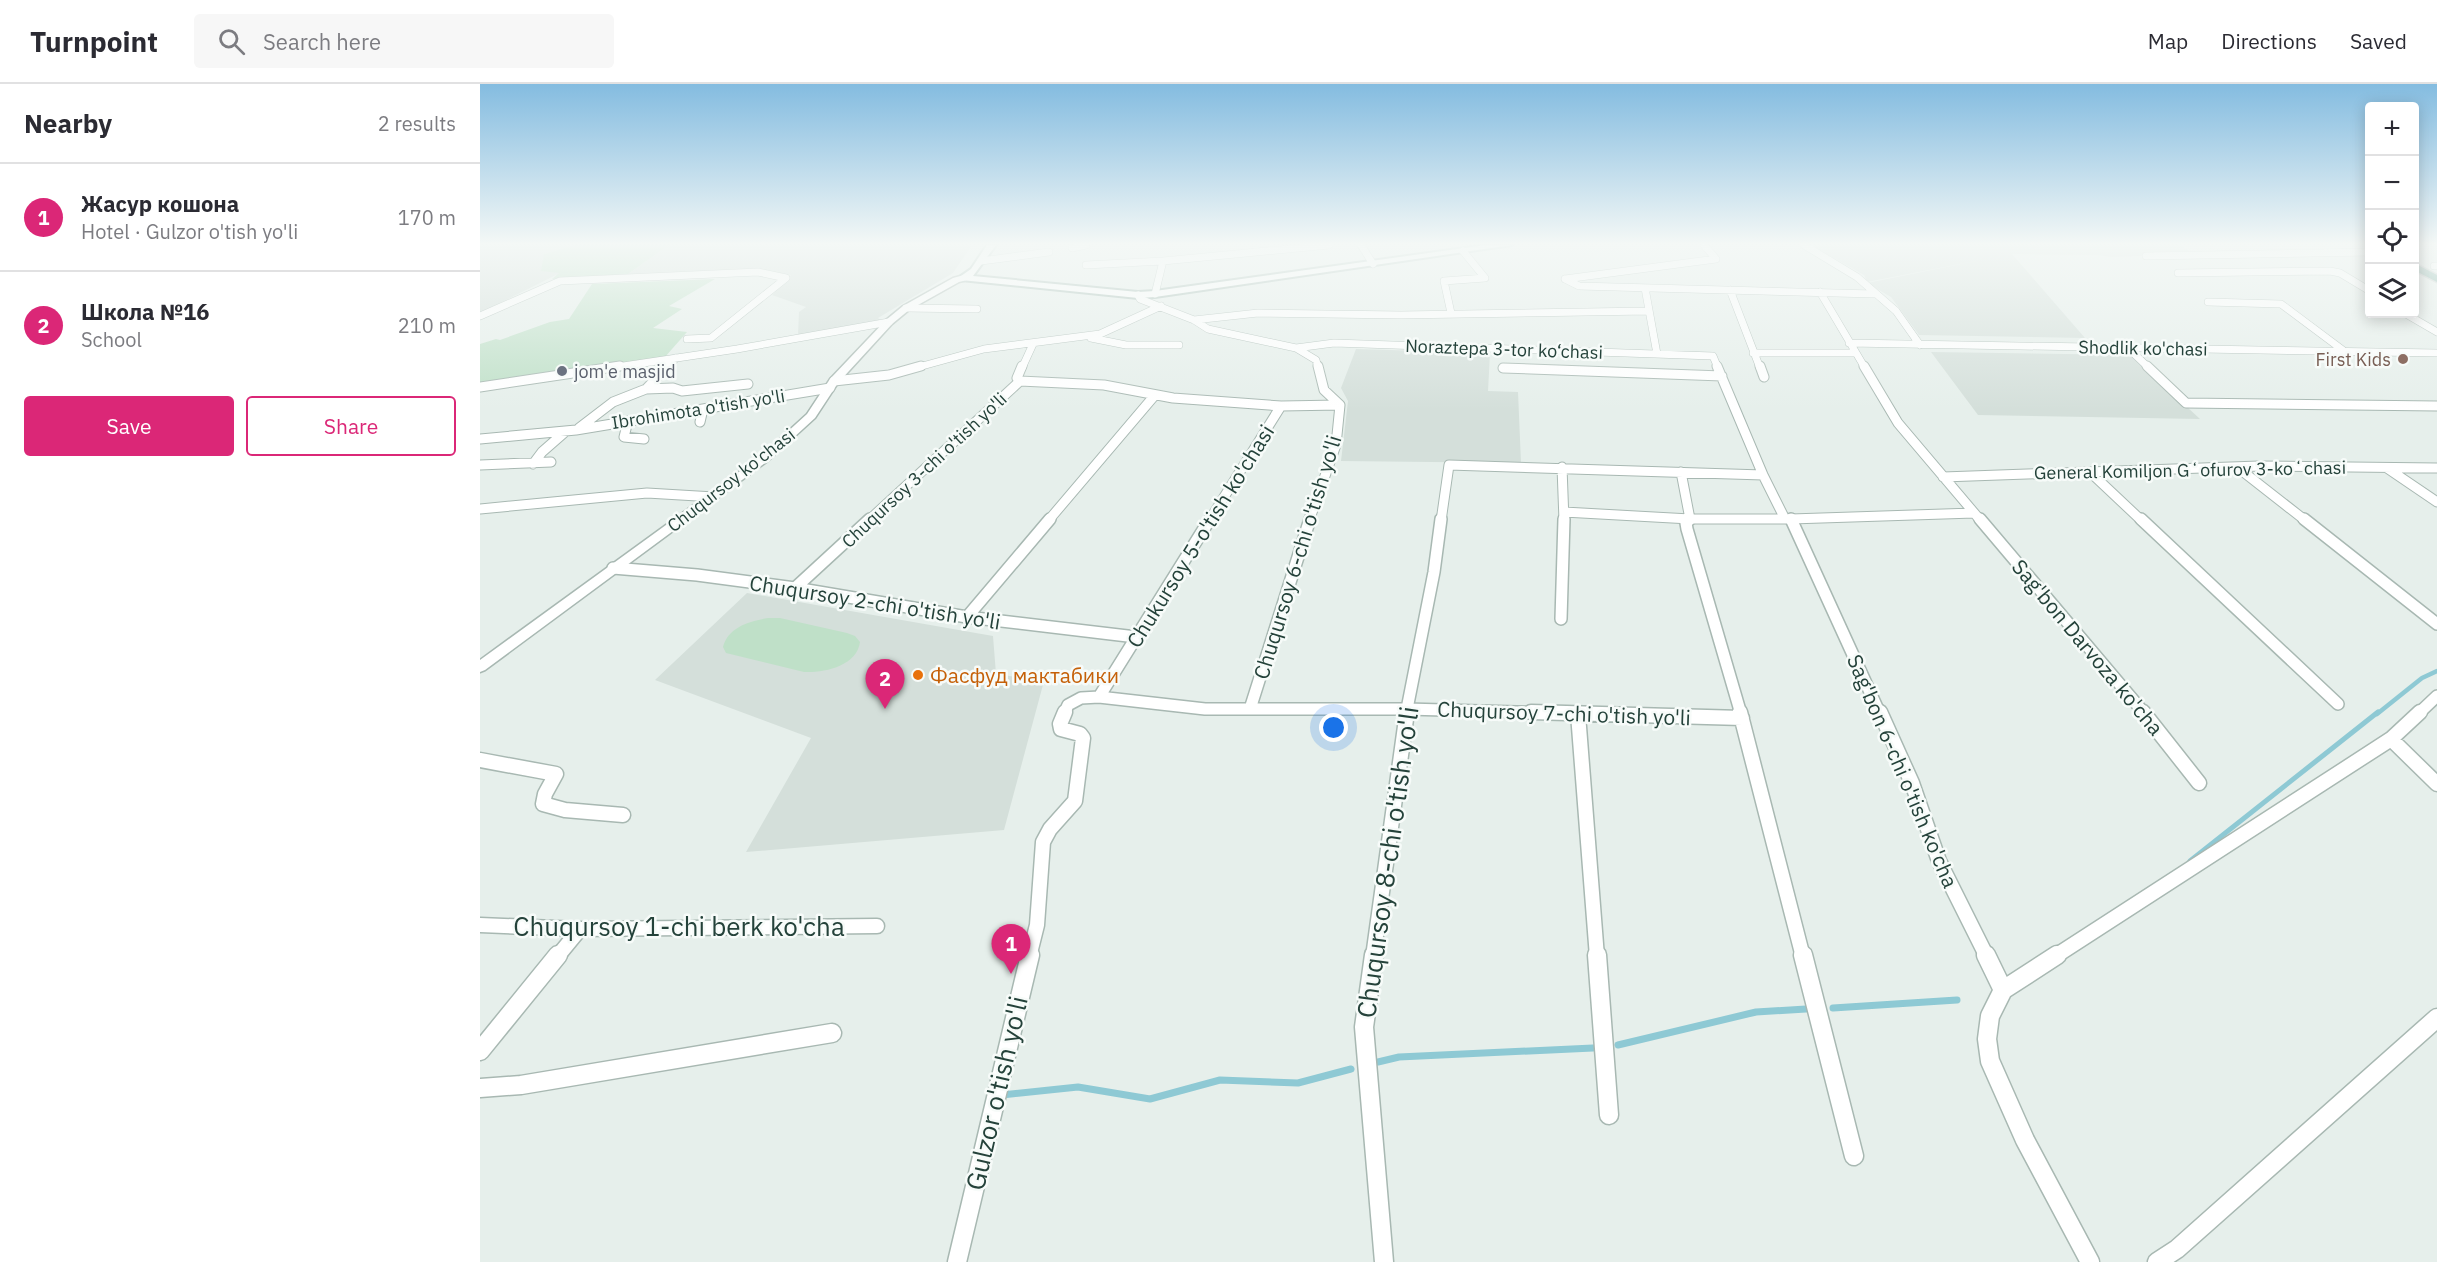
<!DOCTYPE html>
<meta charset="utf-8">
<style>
body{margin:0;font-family:"IBM Plex Sans",sans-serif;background:#f7f7f7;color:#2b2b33}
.controls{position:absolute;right:18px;top:18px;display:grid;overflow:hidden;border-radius:6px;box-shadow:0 3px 15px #0003}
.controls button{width:54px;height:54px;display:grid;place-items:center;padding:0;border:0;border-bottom:2px solid #e1e1e2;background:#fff;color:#2b2b33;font:30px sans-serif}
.you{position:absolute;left:854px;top:644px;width:21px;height:21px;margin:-15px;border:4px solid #fff;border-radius:50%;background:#1a73e8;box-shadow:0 0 0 9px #1a73e833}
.badge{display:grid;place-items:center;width:39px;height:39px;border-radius:50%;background:#db2777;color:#fff;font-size:20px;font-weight:700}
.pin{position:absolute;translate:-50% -50px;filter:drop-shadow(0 2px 3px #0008)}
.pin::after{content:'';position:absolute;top:32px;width:21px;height:18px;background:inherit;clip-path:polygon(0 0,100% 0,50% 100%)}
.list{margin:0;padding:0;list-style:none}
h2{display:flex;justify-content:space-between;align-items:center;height:78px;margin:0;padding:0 24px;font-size:26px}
h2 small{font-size:20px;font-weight:400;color:#7c7c81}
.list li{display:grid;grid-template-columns:39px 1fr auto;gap:18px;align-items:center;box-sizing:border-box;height:108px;padding:0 24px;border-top:2px solid #e1e1e2}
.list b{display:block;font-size:22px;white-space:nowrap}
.list p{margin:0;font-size:20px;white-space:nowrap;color:#7c7c81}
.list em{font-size:20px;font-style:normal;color:#7c7c81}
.actions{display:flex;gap:12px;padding:18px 24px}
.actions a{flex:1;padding:14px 0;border:2px solid #db2777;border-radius:6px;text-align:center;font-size:21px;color:#db2777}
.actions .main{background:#db2777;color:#fff}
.icon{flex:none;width:33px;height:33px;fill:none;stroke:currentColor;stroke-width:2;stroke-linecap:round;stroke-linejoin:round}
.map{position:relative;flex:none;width:1957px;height:1178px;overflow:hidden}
header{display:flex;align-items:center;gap:36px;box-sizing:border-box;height:84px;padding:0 30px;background:#fff;border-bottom:2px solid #e1e1e2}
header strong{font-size:28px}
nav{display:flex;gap:33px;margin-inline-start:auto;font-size:21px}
.search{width:420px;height:54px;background:#f7f7f7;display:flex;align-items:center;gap:15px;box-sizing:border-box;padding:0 21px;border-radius:6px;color:#7c7c81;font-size:22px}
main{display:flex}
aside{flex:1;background:#fff}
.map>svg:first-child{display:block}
.built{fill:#d4dfda}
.green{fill:#bfe0c8}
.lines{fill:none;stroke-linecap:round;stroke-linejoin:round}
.stream-far2{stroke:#8ec9d4;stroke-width:4.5}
.stream-far1{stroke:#8ec9d4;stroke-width:5}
.stream{stroke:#8ec9d4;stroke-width:7}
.minor-far4-casing{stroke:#a8b8b2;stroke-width:8}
.minor-far3-casing{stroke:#a8b8b2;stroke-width:11}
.minor-far2-casing{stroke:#a8b8b2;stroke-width:14}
.minor-far1-casing{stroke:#a8b8b2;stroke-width:17}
.minor-casing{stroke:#a8b8b2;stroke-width:21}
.tertiary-casing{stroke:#a8b8b2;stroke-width:3}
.secondary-casing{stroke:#a4bbb3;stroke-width:4}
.primary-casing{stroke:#c2cac8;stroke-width:3}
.minor-far4{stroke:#fff;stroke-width:7}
.minor-far3{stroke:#fff;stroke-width:9}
.minor-far2{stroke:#fff;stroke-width:11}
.minor-far1{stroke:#fff;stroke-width:14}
.minor{stroke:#fff;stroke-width:18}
.tertiary{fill:#fff;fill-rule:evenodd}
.secondary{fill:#fff;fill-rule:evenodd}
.primary{fill:#6aa596;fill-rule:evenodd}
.education-dot{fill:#8d6e63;stroke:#f7fbf9;stroke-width:2}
.worship-dot{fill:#6b7280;stroke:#f7fbf9;stroke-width:2}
.food-dot{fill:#e8710a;stroke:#f7fbf9;stroke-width:2}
.labels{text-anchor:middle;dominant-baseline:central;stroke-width:5;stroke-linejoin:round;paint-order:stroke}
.far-street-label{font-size:18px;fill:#24423a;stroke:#f7fbf9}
.far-education-label{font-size:18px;fill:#785e54;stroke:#f7fbf9;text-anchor:end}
.far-worship-label{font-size:18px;fill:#5b616d;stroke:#f7fbf9;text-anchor:start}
.street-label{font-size:21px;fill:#24423a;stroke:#f7fbf9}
.food-label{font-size:21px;fill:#c56008;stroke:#f7fbf9;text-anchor:start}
.near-street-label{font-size:26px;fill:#24423a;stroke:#f7fbf9}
</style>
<header>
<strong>Turnpoint</strong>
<div class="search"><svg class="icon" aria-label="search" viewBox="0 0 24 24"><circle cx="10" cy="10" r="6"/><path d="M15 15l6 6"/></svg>Search here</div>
<nav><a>Map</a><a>Directions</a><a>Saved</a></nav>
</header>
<main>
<aside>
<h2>Nearby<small>2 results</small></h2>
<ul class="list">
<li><span class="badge">1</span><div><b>Жасур кошона</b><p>Hotel · Gulzor o'tish yo'li</p></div><em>170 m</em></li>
<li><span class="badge">2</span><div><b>Школа №16</b><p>School</p></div><em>210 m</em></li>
</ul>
<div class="actions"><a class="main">Save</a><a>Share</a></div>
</aside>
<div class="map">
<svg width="1957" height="1178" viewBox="0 0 1957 1178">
<rect width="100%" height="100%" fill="#e6efeb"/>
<!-- built -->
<path class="built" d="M0,161H94L64,170L80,189L0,229Z
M189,161H492L473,189L398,234L400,236L318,251L319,228L326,223L292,211L311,191L287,187L148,190Z
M1331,161H1701L1713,170L1632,173L1618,171L1532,170L1605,254L1439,251L1411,213L1387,199L1501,176L1387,198L1384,191Z
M876,265L1010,269L1008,307L1038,308L1041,379L861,377L868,317L861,304Z
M1451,268L1651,271L1720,335L1498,331Z
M267,509L513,552L516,590L564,597L524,746L266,768L331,654L175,596Z"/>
<!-- green -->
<path class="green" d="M94,161H189L148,190L72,195L79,189L61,187L64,170Z
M235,195L189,222L202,225L173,244L207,248L185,273L0,301V260L16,255L20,256L70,238L89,235L112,200Z
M288,534H300L367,549L375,552L380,558C377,582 344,589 324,588L246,569L243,563C248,543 270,537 288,534Z"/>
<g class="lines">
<!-- stream-far2 -->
<path class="stream-far2" d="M1897,630L1942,594L1957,587"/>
<!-- stream-far1 -->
<path class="stream-far1" d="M1710,777L1898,628"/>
<!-- stream -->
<path class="stream" d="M1353,924L1477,916
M1138,961L1276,928L1326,925
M898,978L919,973L1113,964
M522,1011L598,1003L670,1015L740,996L818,999L871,985"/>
<!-- minor-far4 casing -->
<g class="minor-far4-casing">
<path id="minor-far4" d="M881,161L893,180
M1324,161L1377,193L1416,227L1440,261
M592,164L606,161
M1666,172L1890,168
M501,177L569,168
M606,181L683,177L849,161
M1954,182H1957
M1698,189L1850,187L1860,189L1890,207
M1085,195L1099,202L1394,210
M1085,195L1236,175L1224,161
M1165,204L1177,270
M1250,206L1280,284
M1340,208L1385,284
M675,210L683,177
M658,211L660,215L714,236L728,245L816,264L836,276L838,284
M1728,218L1801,220L1864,267
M426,224L497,225
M971,229L964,197L1005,194L983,167
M1926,230L1957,248
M0,232L80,197L278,188L306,194L231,254L207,255
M714,236L778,229L921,231L1168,227
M611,254L646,261H699
M1369,259L1957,269
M816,264L854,259L1233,272L1238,284
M1648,264L1669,284
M1273,269H1375
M130,284L257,265L409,238
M187,284L196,274
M435,284L504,265L620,250L681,222
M542,284L553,260"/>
</g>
<!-- minor-far3 casing -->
<g class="minor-far3-casing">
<path id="minor-far3" d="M838,282L844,306L860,321
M1237,282L1283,391L1305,435
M1280,282L1284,293
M1384,282L1418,339L1501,437
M1667,282L1706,319L1957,322
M1023,284L1242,292
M354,297L409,291L441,282
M540,297L624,301L693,314L801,322L860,321
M540,297L537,294L542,282
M0,303L140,282
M166,305L193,304L202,307L268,300
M148,337L144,353L164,355
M220,338L223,325
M99,344L133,318L166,305L188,282
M0,355L96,346L350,304
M53,380L62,368L86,347
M0,381L71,378
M1082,383L1084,437
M1757,383L1826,437
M1907,384L1957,418
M1201,388L1210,435L1208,437
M1610,388L1662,437
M1463,393L1779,382L1957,384
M0,425L167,409L234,413
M1084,428L1210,435H1311L1494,429
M388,437L540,297
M568,437L675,311
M729,437L801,322
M829,437L856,361L860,321
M961,437L969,381L1283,391"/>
</g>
<!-- minor-far2 casing -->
<g class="minor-far2-casing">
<path id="minor-far2" d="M1210,435L1206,439L1207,445L1261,630
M1311,435L1400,630
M1500,435L1665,630
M1661,435L1858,620
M1824,435L1957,540
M133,484L217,491L315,504L487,533L656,553
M315,504L390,435
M487,533L570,435
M1081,535L1084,435
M619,613L730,435
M770,625L830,435
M584,630L588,621L601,614L619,613L725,625H927L1107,630
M926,630L954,488L961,435
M1938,630L1957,612"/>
</g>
<!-- minor-far1 casing -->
<g class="minor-far1-casing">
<path id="minor-far1" d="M1051,628L1262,634
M1260,628L1323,873
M1400,628L1432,699L1459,777L1507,873
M1663,628L1719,699
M1098,630L1117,873
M1911,655L1957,700
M0,676L76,690L65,710L63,720L85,726L143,731
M0,841L100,845L397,842
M77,873L100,845
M549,873L557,841L563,758L570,745L595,717L603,654L600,650L581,645L580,640L585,628
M893,873L927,628
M1574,873L1911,655L1940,628"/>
</g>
<!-- minor casing -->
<g class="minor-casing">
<path id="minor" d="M894,871L884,943L904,1178
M1117,871L1129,1031
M1323,871L1374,1072
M1506,871L1523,906
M1577,871L1523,906L1510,932L1507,955L1510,977L1545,1056L1610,1178
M0,967L78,871
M0,1004L41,1001L352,949
M477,1178L550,871
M1677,1178L1697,1165L1957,934"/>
</g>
<!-- tertiary casing -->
<g class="tertiary-casing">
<path id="tertiary" d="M484,191L487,192V196L479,198L429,226L412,240L358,299L335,334L289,376L5,586L0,588V576L281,372L327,330L350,295L406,236L423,222L473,194Z"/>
</g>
<!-- secondary casing -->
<g class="secondary-casing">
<path id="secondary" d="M507,161H516L493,192L658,208L675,207L1006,161H1032L675,213L658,214L481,196V192L491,185Z"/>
</g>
<!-- primary casing -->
<g class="primary-casing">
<path id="primary" d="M1934,179L1957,191V198L1934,186Z"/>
</g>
<!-- minor-far4 -->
<use href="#minor-far4" class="minor-far4"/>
<!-- minor-far3 -->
<use href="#minor-far3" class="minor-far3"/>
<!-- minor-far2 -->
<use href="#minor-far2" class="minor-far2"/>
<!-- minor-far1 -->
<use href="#minor-far1" class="minor-far1"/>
<!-- minor -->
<use href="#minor" class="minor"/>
<!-- tertiary -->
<use href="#tertiary" class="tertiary"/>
<!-- secondary -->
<use href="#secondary" class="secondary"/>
<!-- primary -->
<use href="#primary" class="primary"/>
</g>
<!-- sky -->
<linearGradient id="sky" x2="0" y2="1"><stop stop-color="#84bce0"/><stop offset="0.49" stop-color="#f4f8f6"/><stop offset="1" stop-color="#f4f8f6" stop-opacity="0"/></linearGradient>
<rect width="1957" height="326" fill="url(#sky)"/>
<!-- markers -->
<circle class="education-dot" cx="1923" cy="275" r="6"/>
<circle class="worship-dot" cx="82" cy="287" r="6"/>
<circle class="food-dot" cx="438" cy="591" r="6"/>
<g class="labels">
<!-- far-street labels -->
<g class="far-street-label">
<text transform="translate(1663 264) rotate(1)">Shodlik ko'chasi</text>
<text transform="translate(1024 265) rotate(2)">Noraztepa 3-tor ko‘chasi</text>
<text transform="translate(218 325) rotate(-9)">Ibrohimota o'tish yo'li</text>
<text transform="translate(444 386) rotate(-43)">Chuqursoy 3-chi o'tish yo'li</text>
<text transform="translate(1710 386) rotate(-1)">General Komiljon Gʻofurov 3-koʻchasi</text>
<text transform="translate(251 396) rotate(-38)">Chuqursoy ko'chasi</text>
</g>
<!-- far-education labels -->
<g class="far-education-label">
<text x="1911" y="275">First Kids</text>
</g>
<!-- far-worship labels -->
<g class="far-worship-label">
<text x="94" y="287">jom'e masjid</text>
</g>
<!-- street labels -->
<g class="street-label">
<text transform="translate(720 452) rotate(-58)">Chukursoy 5-o'tish ko'chasi</text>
<text transform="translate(817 473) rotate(-73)">Chuqursoy 6-chi o'tish yo'li</text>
<text transform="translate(395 518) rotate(9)">Chuqursoy 2-chi o'tish yo'li</text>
<text transform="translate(1608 563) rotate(50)">Sag'bon Darvoza ko'cha</text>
<text transform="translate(1084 629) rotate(2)">Chuqursoy 7-chi o'tish yo'li</text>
<text transform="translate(1423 687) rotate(67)">Sag'bon 6-chi o'tish ko'cha</text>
</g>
<!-- food labels -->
<g class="food-label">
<text x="450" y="591">Фасфуд мактабики</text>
</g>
<!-- near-street labels -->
<g class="near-street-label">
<text transform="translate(907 778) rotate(-82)">Chuqursoy 8-chi o'tish yo'li</text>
<text x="199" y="842">Chuqursoy 1-chi berk ko'cha</text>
<text transform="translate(516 1009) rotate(-77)">Gulzor o'tish yo'li</text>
</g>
</g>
</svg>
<div class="controls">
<button>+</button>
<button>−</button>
<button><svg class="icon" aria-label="locate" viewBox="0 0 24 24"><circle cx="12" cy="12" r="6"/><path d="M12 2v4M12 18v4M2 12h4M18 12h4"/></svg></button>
<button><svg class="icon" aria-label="layers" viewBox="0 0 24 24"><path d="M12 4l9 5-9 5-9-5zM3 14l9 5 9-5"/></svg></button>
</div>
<div class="you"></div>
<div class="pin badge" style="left:531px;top:890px">1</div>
<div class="pin badge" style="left:405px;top:625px">2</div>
</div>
</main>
